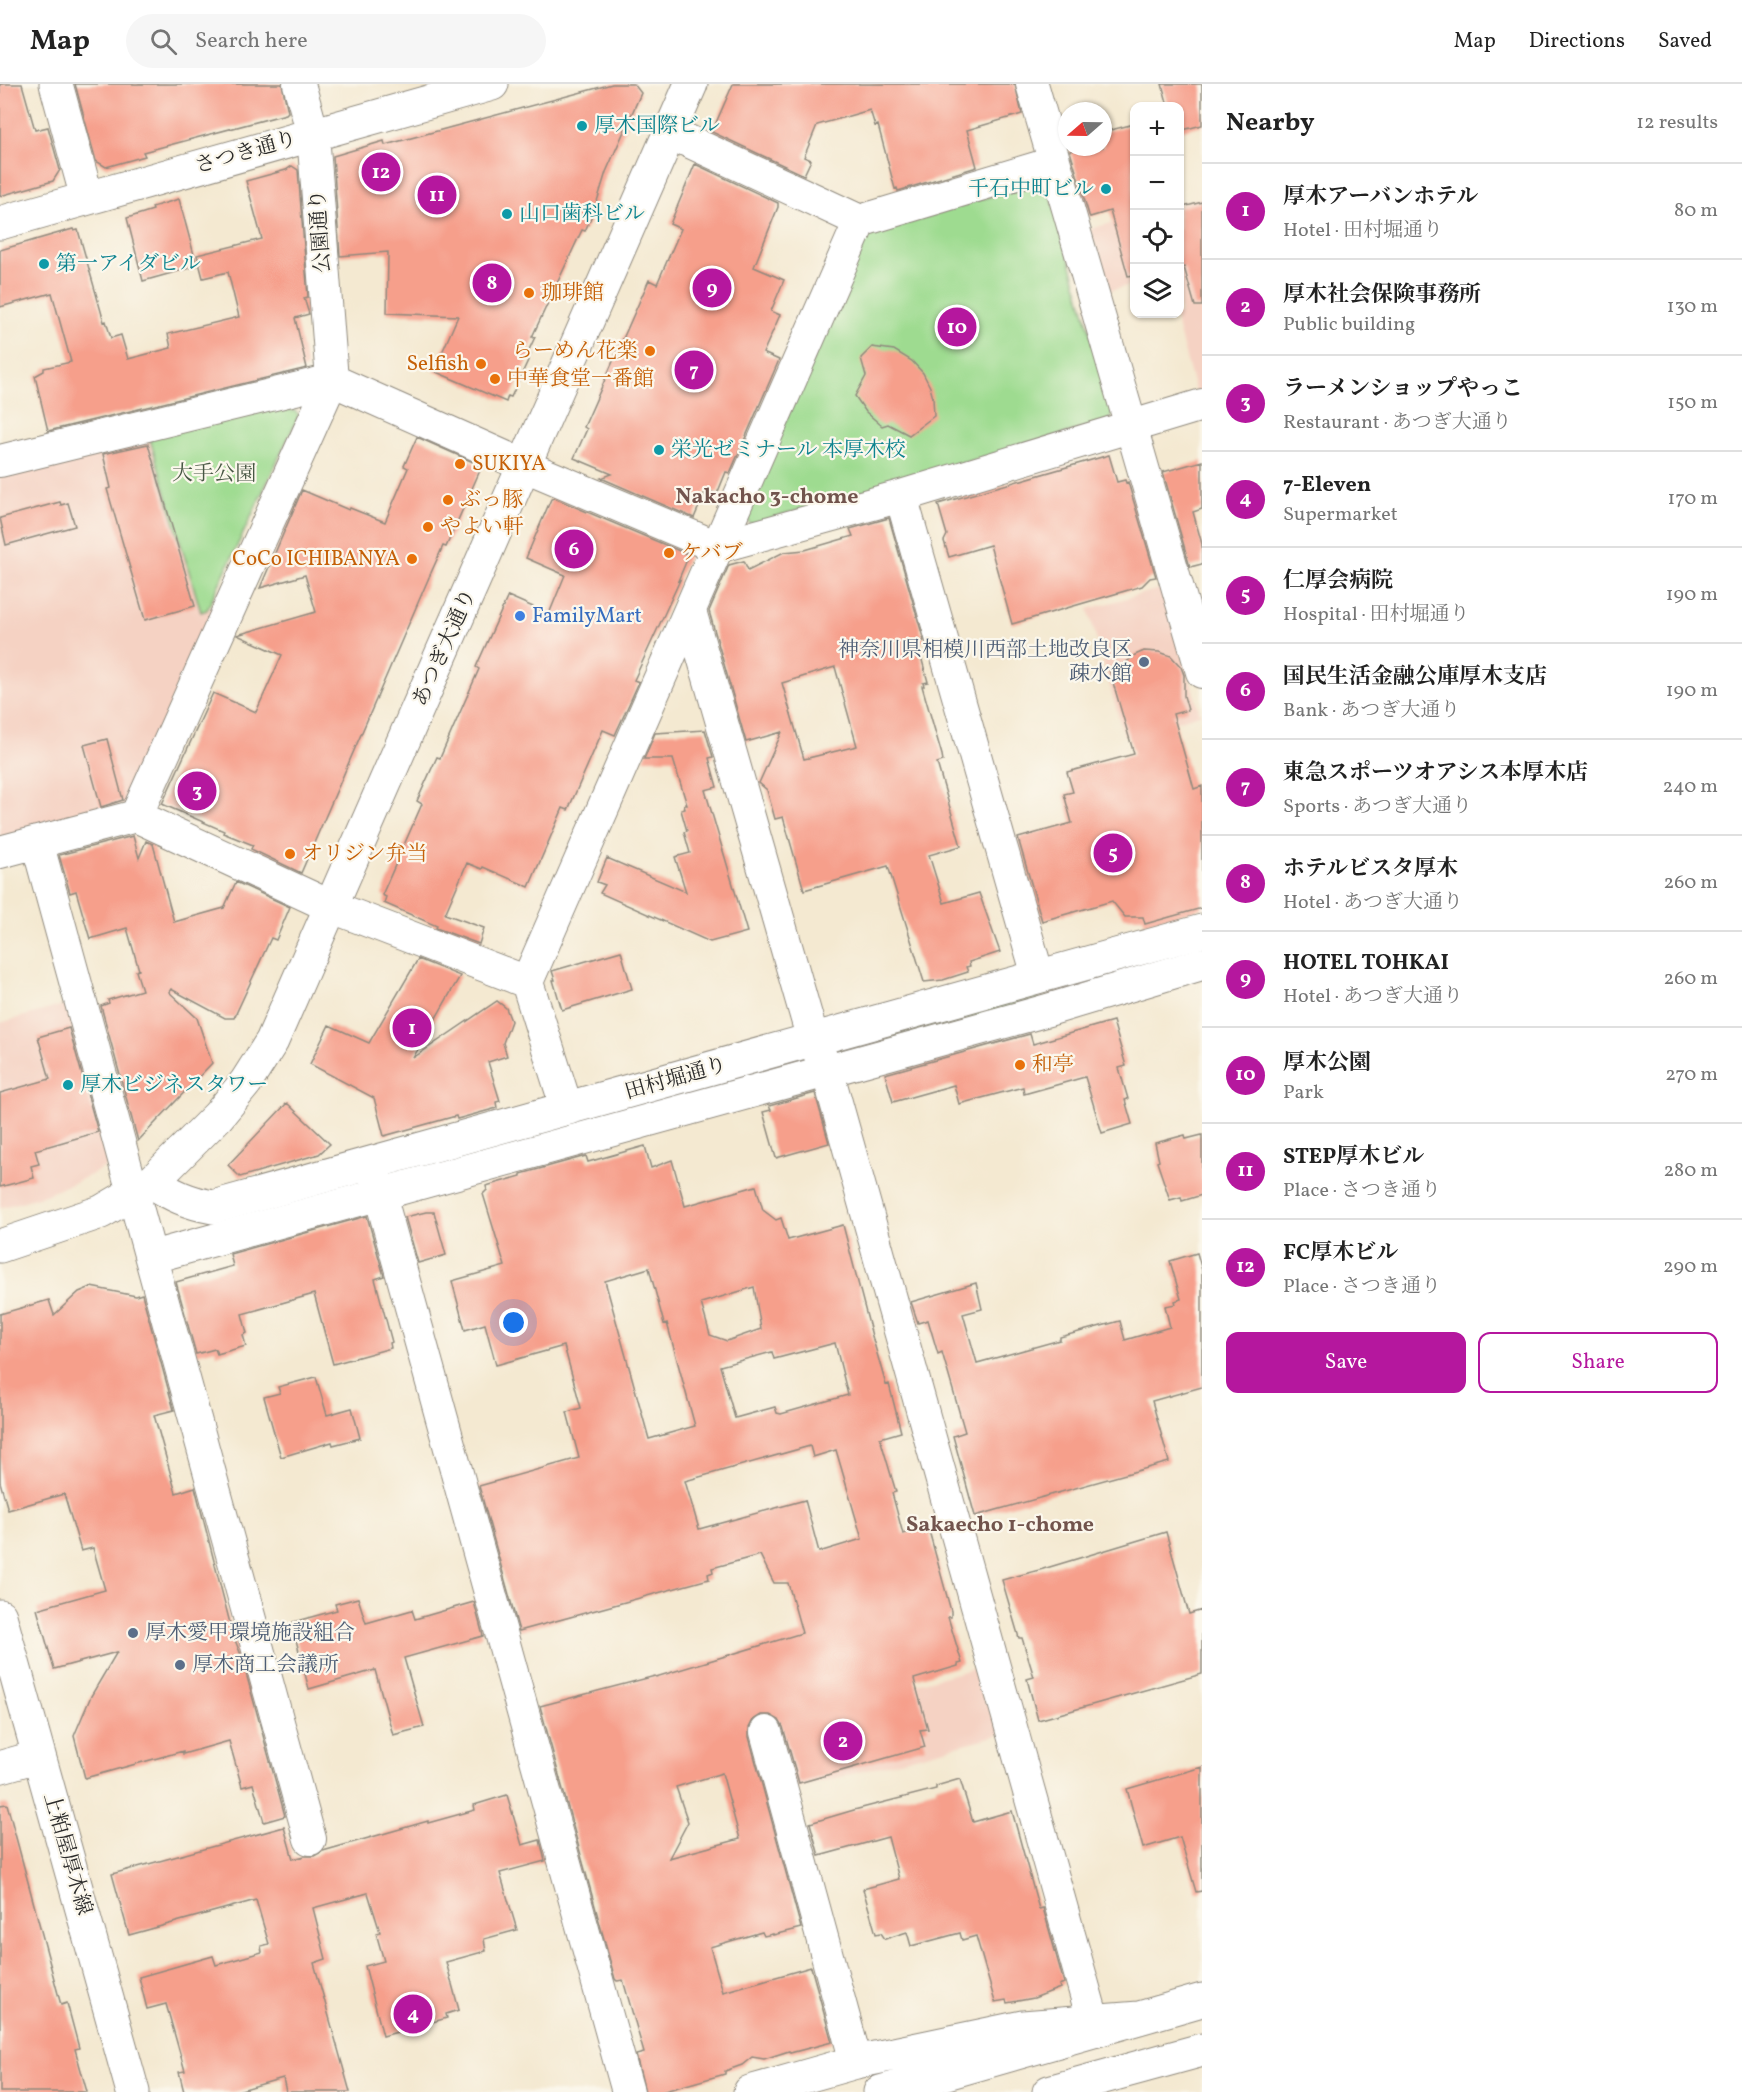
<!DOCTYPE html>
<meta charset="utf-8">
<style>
body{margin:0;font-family:Vollkorn,"Noto Serif JP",serif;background:#f6f6f6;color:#222}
.controls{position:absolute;right:18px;top:18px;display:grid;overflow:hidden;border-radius:12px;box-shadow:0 2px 4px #0004}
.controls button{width:54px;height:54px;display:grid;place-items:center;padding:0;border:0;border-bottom:2px solid #e0e0e0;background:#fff;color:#222;font:30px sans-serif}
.compass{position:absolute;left:1058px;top:18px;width:54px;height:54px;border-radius:50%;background:#fff;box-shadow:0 2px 4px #0004;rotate:250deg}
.you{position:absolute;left:514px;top:1239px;width:21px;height:21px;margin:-15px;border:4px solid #fff;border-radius:50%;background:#1a73e8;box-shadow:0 0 0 9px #1a73e833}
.badge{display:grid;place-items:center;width:39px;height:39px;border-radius:50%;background:#b5179e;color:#fff;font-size:20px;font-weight:700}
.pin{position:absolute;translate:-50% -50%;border:3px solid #fff;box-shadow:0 2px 6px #0006}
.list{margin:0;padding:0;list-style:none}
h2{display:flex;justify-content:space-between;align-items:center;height:78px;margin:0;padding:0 24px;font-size:26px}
h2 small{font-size:20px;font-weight:400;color:#767676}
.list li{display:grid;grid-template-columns:39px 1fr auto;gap:18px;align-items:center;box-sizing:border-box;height:96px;padding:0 24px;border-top:2px solid #e0e0e0}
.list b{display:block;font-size:22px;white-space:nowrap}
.list p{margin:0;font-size:20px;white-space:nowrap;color:#767676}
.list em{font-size:20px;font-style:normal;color:#767676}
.actions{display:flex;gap:12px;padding:18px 24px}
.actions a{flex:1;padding:14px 0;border:2px solid #b5179e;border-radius:12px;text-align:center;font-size:21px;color:#b5179e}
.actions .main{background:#b5179e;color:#fff}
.icon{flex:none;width:33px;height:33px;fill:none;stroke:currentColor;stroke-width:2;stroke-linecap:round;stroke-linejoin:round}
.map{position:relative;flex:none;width:1202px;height:2008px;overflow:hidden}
header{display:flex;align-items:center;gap:36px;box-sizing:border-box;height:84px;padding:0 30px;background:#fff;border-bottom:2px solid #e0e0e0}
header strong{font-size:28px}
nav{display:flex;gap:33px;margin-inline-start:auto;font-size:21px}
.search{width:420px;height:54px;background:#f6f6f6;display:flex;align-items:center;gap:15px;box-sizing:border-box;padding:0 21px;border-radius:33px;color:#767676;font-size:22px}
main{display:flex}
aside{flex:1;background:#fff}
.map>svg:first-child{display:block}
.built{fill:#f5d2c3}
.green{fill:#9edb90;stroke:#64835e;stroke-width:1.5}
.building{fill:#f69f8b;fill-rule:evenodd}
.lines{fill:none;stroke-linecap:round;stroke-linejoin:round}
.minor-casing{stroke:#908a7e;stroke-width:34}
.tertiary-casing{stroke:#908a7e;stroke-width:35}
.secondary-casing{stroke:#908a7e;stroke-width:35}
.trunk-casing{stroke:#908a7e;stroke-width:35}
.minor{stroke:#fff;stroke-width:32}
.tertiary{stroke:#fff;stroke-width:33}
.secondary{stroke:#fff;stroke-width:33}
.trunk{stroke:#fff;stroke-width:33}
.culture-dot{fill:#0f9aa8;stroke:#fbf7ec;stroke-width:2}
.food-dot{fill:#e8710a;stroke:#fbf7ec;stroke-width:2}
.shop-dot{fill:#3f7fe0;stroke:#fbf7ec;stroke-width:2}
.service-dot{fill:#5c6f8a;stroke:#fbf7ec;stroke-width:2}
.labels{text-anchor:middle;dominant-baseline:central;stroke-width:4.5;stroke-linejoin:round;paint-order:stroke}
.culture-label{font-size:21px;fill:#0d838f;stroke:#fbf7ec;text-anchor:start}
.street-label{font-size:21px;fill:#2b2b2b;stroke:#fbf7ec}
.food-label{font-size:21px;fill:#c56008;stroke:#fbf7ec;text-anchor:start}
.park-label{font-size:21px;fill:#485744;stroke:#fbf7ec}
.shop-label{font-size:21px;fill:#366cbe;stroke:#fbf7ec;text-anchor:start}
.service-label{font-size:21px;fill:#4e5e75;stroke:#fbf7ec;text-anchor:start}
.neighbourhood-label{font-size:22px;font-weight:bold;fill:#72544d;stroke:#fbf7ec}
</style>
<header>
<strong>Map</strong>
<div class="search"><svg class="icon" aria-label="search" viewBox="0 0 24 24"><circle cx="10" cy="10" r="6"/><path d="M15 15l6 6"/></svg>Search here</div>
<nav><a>Map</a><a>Directions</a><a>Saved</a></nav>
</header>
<main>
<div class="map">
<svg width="1202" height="2008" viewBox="0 0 1202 2008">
<rect width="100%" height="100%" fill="#fbf7ec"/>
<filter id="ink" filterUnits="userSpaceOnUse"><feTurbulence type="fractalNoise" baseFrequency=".0167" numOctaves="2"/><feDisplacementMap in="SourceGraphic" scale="12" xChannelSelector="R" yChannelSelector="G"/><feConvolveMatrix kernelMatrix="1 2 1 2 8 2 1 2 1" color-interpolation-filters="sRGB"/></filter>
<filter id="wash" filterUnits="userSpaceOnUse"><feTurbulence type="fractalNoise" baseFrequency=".008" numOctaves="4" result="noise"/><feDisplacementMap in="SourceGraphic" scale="24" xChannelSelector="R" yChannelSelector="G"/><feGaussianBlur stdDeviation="1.35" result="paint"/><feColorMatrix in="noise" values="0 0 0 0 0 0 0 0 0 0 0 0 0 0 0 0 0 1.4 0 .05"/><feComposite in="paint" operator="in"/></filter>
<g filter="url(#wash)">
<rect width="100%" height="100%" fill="#f4e9d1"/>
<!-- built -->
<path class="built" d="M1202,114V308L1196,310L1174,230H1180V120Z
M1134,133V200L1108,207L1090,145Z
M149,349L202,527L223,521L134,718L0,754V389Z
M1163,504L1200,630L1124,652L1088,525Z
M75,918L119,1075L89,1092L45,1111L0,1124V939Z
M983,1582L1002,1650L794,1705L776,1638Z"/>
<!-- green -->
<path class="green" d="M1042,98L1048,101L1113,328L1109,337L751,440L743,432L870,146Z
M268,323L295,327L299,331L207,526L201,528L149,352Z
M1037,907L1040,918L837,974L834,963Z"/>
<g id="blocks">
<!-- building -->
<path class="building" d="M0,0H22L35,46L48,43L60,86L53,97L0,112Z
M75,0H282L288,28L286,30L143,68L145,72L106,83L96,77Z
M612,0H634L641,9L606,88L595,124L585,147L582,146L532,253H535L528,268L531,270L511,313L508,312L506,318L434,287L458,232L387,229L388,168L340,172L333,72L384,57L385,61Z
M733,0H1015L1022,30L967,46L977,83L898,107L897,104L895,105L878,41L875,42L870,26L817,41L804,73L811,76L804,91L712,48Z
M1162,0H1202V41L1179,47V22H1168Z
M1134,40V191L1128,192L1110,127L1090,133L1089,131L1070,67L1085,63H1103V48Z
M695,80L778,119V123L754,183L784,196L771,227L780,231L763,269L779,276L730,389L726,388L717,410L706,406L694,434L601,394L612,390L574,374L587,345L584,343L649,196L657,200L681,145L670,140Z
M292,82L298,86L308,213L304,214L309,230L295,234L307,284L48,347L35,292L44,287V284L71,278L52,209L0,223V166L73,145L74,147L78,146L104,238L106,237L111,254L121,251L128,275L171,264L168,250L239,233L228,188L203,194L197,171L262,155L246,97L286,86Z
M179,115L197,182L143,197L127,134L153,126L152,123Z
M1202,118V222H1195L1184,183L1179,184V124Z
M872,263L894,266L912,277L923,289L930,303L933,314L934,332L909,351L888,340L882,342L866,328L855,312L866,292L861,274Z
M417,353L482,382L446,463L443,462L430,491L301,789L251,765L253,761L223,749L224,747L162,720L213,609L256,628L282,571L237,551L316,528L305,491L260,504L302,406L349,426L350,424L385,438L408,384L404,382Z
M148,360L195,522L145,536L107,405L111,404L103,370Z
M1109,371L1117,398L1125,396L1126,399L1128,398L1156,493L1150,494L1142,502L1012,540L990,461L949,473L944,457L947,451L938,420Z
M1202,377V425L1193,428L1202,460V480L1190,483L1163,388Z
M554,414L689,471L678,497L680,496L634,596L639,598L615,651L603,646L568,726L563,724L529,803L483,783L482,785L467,779L445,830L484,844L479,860L436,844L437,842L384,819L386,813L382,811L422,720L417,717L437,673L440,674L479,585L476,583L508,512L549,530L565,491L526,474L551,415Z
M60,418L61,421L68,419L75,442L6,461L0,434Z
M889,434L924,557L917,558L928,598L923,599L924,602H922L942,671L943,677L937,679L961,762L929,771L944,819L979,809L1000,868L969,878L970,882L966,883L968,888L943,896L924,898L888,782L804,806L783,733L775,735L767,706L759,699L782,648L746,658L709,527L729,481L744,477L748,486L784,468L805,466L853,452L850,445ZM835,583L857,662L804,675L782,599Z
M1144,567L1159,568L1171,572L1181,583L1184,591V612L1188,626L1173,630L1194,705L1202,702V824L1145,840L1143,833H1125L1112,817L1042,837L1018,754L1072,739L1064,710L1073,708L1067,688L1134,670L1109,585L1123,581L1135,571Z
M705,646L713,673L709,674L717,703L705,706L747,848L710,858L600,809L605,801L597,798L607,774L686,808L675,773L690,769L684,748L687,747L681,726L685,725L684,721H687L673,675H644L655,649Z
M107,655L123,716L101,723L84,661Z
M133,752L139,774L146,757L153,760L174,838L224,824L236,798L290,823L276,856L271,854L234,934H225L171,905L169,908L197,934L212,979L138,1057L101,922L109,919L108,916L142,906L136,887L139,886L127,844L90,855L76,807L70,809L59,771Z
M621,867L632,905L562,926L553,896H555L552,887Z
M418,875L460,892L413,974L497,917L506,924L511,937L503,959L507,972L488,978L500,1017L496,1018L497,1024L457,1035L456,1032L384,1052L374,1014L310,980L329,941L369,959Z
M1113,937L1126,982L1119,984L1128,1015L1125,1016L1132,1040L1102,1049L1085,993L1024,1010L1023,1003L959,1020L954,1001L893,1018L885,990L1030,950L1033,960Z
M69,944L98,1048L35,1066L39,1080L31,1082L34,1094L0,1103V1009L50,995L38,953Z
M815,1009L829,1059L776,1074L763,1028L771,1026L769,1022Z
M287,1019L330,1060L319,1070L240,1093L228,1081Z
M1185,1051L1186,1055L1202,1051V1111L1182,1117L1181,1113L1170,1116L1157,1078L1159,1077L1155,1059Z
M645,1062L651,1084L672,1076L685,1122L756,1102L763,1126L776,1136L781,1134L788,1156L843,1141L872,1252L886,1301L889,1300L901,1348L880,1354L896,1408L892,1409L903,1450L928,1443L951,1527V1533H948L962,1579L958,1580V1582L914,1595L928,1645L920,1646L925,1663L799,1699L783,1643L779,1636L770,1631H761L753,1636L749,1644V1653L801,1844L773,1851V1850L764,1852L762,1848L710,1863L723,1908L811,1883L832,1958L790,1969L789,1967L764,1975L752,1973L742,1981L725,1987V1990L661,2008H645L636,1971L644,1969L623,1896L617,1897L615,1895L540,1622L655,1592L656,1593L802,1549L788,1499H774L760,1471L712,1484L713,1488L708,1490L709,1495L519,1547L479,1402L579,1374L567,1328L581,1324L564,1262L496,1281L485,1240L465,1246L452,1197L505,1182L483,1110L487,1106L486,1102L521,1092V1090L586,1072L588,1078ZM649,1184L664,1240L667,1239L695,1342L649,1355L605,1197ZM754,1203L761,1245L727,1257L710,1251L701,1219ZM835,1259L848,1311L781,1330L777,1329L775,1323L735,1334L720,1282L772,1268L774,1275ZM810,1362L813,1373L836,1366L862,1455L819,1468L805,1416L699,1445L685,1397ZM722,1689L740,1755L669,1774L688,1738L676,1703Z
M426,1128H434L446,1171L418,1179L405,1133Z
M367,1132L384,1192L375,1195L392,1258L390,1259L391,1264L333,1280L314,1210L242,1230L247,1249L243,1251L246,1262L217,1270L215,1265L196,1270L176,1198L233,1182L230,1170Z
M1197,1169L1202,1186V1303L1152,1317L1169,1378L975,1432L953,1352L965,1348L942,1268L938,1270L928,1236L918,1239L911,1218L976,1199L982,1225L963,1230L977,1279L1060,1256V1253L1120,1237L1125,1256L1170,1243L1165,1222L1176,1220L1175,1217L1181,1215L1170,1177Z
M91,1203L136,1212L142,1210L174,1326L154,1331L176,1409L195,1403L233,1551L241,1571L285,1732L264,1738L253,1700L242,1703L229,1657L183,1670V1667L85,1694L74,1652L91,1612L117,1568L54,1585L37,1525L105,1506L93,1464L81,1467L64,1410L8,1426L0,1398V1230L49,1216L54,1231L79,1208Z
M316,1293L327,1331L352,1324L360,1354L333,1361L332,1358L281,1373L264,1313L280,1309L278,1303Z
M1166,1448L1189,1530L1202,1526V1590L1038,1636L1027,1595L1034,1593L1022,1554H1019L1002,1496L1043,1485Z
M358,1514L366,1539L412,1526L415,1535L474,1518L483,1552L404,1574L424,1643L393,1651L375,1586L309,1605L292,1541L294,1540L293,1538L337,1526L335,1520Z
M1202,1683V1807L1196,1808L1180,1753L1143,1764L1127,1705Z
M960,1695L973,1738L1012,1727L1039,1825L1043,1824L1064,1899L1059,1901L1060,1904L1034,1914L1007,1919L1006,1916L995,1918L976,1852L962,1856L960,1849L911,1862L907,1848L885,1855L881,1849L876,1850L863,1805L899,1795L888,1753L819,1772L810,1739L854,1726L936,1705V1702Z
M507,1711L522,1761L540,1756L545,1777L500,1789L517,1846L484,1855L486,1867L446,1878L459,1926L446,1930L447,1934L383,1952L365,1882L384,1877L376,1849L380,1848L368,1809L313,1824L326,1875L314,1879L350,2008H286L283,1994L234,2008H184L179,1988L185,1987L166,1920L147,1925L139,1893L213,1872L216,1881L262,1868L261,1862L269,1860L256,1816L129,1851L112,1790L284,1743L293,1775L305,1772H314L323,1767L428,1737V1739L475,1726L474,1721Z
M7,1720L61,1921L67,1919L79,1964L75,1965L87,2008H0V1721Z"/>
</g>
</g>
<g filter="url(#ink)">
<use href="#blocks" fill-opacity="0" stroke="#908a7e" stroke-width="1.5"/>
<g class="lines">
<!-- minor casing -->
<g class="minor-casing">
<path id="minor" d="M1032,0L1202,588
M671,49L860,137L1053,79
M0,377L332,296L525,382L717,463L901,412L1202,321
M901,412L1038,892
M690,527L813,956L827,986L1096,1947
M136,732L332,296L313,50L299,0
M37,758L310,1755
M0,768L136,732L332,823L527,898L567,1025
M527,898L860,137
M374,1089L628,2008
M152,1173L1048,926L1202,880
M766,1648L856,1978
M0,1683L39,1672"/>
</g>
<!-- tertiary casing -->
<g class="tertiary-casing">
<path id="tertiary" d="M56,0L87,114
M0,139L492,0
M152,1098C172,1111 189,1119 213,1123L1202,847
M0,1162L101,1128L152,1098L218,1032L246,998L272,957L691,0"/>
</g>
<!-- secondary casing -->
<g class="secondary-casing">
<path id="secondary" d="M0,1532L133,2008"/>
</g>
<!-- trunk casing -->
<g class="trunk-casing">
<path id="trunk" d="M750,2008L856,1978L1023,1943L1139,1934
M880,2008L1202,1916
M1049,2008L1202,1966"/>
</g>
<!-- minor -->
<use href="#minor" class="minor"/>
<!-- tertiary -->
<use href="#tertiary" class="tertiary"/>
<!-- secondary -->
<use href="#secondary" class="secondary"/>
<!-- trunk -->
<use href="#trunk" class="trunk"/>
</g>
</g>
<!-- markers -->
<g class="culture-dot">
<circle cx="582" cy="42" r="6"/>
<circle cx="1106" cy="105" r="6"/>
<circle cx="507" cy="130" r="6"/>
<circle cx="44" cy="180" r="6"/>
<circle cx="659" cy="366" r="6"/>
<circle cx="68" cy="1001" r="6"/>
</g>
<g class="food-dot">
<circle cx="529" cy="209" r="6"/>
<circle cx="650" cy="267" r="6"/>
<circle cx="481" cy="280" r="6"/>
<circle cx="495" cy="295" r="6"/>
<circle cx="460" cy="380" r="6"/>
<circle cx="448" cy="416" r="6"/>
<circle cx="428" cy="443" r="6"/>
<circle cx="669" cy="469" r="6"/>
<circle cx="412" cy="475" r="6"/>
<circle cx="290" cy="770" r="6"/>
<circle cx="1020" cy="981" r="6"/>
</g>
<circle class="shop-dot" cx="520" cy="532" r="6"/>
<g class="service-dot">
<circle cx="1144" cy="578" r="6"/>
<circle cx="133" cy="1549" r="6"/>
<circle cx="180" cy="1581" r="6"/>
</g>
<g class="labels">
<!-- culture labels -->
<g class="culture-label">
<text x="594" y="42">厚木国際ビル</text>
<text x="1094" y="105" text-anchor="end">千石中町ビル</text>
<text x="519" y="130">山口歯科ビル</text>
<text x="56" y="180">第一アイダビル</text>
<text x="671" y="366">栄光ゼミナール 本厚木校</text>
<text x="80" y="1001">厚木ビジネスタワー</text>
</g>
<!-- street labels -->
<g class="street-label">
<text transform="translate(246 69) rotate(-16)">さつき通り</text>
<text transform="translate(321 147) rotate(-94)">公園通り</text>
<text transform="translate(445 564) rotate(-66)">あつぎ大通り</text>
<text transform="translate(676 995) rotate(-16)">田村堀通り</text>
<text transform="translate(67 1770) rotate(74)">上粕屋厚木線</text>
</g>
<!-- food labels -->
<g class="food-label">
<text x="541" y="209">珈琲館</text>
<text x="638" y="267" text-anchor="end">らーめん花楽</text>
<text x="469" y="280" text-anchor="end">Selfish</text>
<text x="507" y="295">中華食堂一番館</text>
<text x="472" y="380">SUKIYA</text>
<text x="460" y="416">ぶっ豚</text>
<text x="440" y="443">やよい軒</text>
<text x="681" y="469">ケバブ</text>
<text x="400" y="475" text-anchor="end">CoCo ICHIBANYA</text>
<text x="302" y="770">オリジン弁当</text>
<text x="1032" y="981">和亭</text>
</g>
<!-- park labels -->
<g class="park-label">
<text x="214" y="390">大手公園</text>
</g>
<!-- shop labels -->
<g class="shop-label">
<text x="532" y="532">FamilyMart</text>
</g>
<!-- service labels -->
<g class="service-label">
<text x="1132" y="566" text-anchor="end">神奈川県相模川西部土地改良区<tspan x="1132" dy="24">疎水館</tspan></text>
<text x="145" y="1549">厚木愛甲環境施設組合</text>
<text x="192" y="1581">厚木商工会議所</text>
</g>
<!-- neighbourhood labels -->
<g class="neighbourhood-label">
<text x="767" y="413">Nakacho 3-chome</text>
<text x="1000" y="1441">Sakaecho 1-chome</text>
</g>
</g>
</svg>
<div class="controls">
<button>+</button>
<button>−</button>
<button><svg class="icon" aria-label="locate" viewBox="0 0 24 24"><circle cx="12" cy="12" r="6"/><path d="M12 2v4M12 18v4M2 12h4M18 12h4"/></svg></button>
<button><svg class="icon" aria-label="layers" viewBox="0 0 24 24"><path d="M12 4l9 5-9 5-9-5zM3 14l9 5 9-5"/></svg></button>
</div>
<svg class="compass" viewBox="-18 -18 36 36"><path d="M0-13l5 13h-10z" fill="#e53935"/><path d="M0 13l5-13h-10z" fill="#767676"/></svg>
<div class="you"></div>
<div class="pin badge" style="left:412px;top:944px">1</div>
<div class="pin badge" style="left:843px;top:1657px">2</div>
<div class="pin badge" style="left:197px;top:707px">3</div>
<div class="pin badge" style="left:413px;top:1930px">4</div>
<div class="pin badge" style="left:1113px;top:769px">5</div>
<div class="pin badge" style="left:574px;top:465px">6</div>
<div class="pin badge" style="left:694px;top:286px">7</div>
<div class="pin badge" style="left:492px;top:199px">8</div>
<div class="pin badge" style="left:712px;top:204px">9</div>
<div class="pin badge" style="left:957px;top:243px">10</div>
<div class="pin badge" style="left:437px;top:111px">11</div>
<div class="pin badge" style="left:381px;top:88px">12</div>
</div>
<aside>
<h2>Nearby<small>12 results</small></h2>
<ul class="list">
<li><span class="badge">1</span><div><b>厚木アーバンホテル</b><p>Hotel · 田村堀通り</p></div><em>80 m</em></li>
<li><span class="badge">2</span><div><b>厚木社会保険事務所</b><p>Public building</p></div><em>130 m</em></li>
<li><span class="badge">3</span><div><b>ラーメンショップやっこ</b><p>Restaurant · あつぎ大通り</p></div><em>150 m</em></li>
<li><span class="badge">4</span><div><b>7-Eleven</b><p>Supermarket</p></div><em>170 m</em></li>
<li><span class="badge">5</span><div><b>仁厚会病院</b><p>Hospital · 田村堀通り</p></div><em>190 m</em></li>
<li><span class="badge">6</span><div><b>国民生活金融公庫厚木支店</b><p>Bank · あつぎ大通り</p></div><em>190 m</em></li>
<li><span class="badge">7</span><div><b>東急スポーツオアシス本厚木店</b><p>Sports · あつぎ大通り</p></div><em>240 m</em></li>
<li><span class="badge">8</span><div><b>ホテルビスタ厚木</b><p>Hotel · あつぎ大通り</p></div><em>260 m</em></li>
<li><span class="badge">9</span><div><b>HOTEL TOHKAI</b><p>Hotel · あつぎ大通り</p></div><em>260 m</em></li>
<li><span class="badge">10</span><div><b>厚木公園</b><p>Park</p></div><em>270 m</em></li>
<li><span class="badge">11</span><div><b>STEP厚木ビル</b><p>Place · さつき通り</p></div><em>280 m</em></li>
<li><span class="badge">12</span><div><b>FC厚木ビル</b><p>Place · さつき通り</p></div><em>290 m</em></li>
</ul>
<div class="actions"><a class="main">Save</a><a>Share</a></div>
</aside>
</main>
